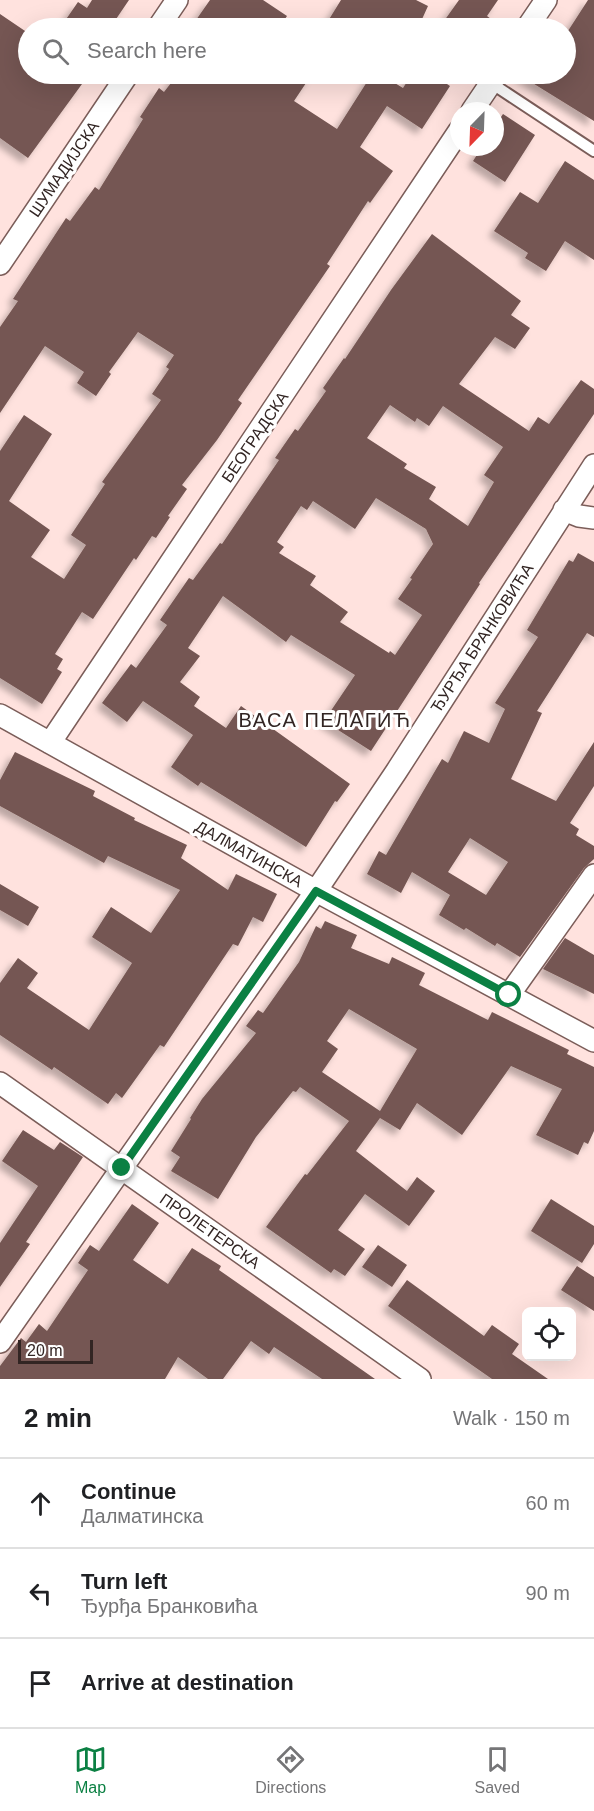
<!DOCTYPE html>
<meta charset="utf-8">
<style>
body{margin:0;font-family:Helvetica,sans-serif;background:#f2f2f2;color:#202124}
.controls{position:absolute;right:18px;bottom:18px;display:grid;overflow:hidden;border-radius:9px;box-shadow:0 6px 24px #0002}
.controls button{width:54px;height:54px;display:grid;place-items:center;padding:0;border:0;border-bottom:2px solid #e0e0e0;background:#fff;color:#202124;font:30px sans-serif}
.compass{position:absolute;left:450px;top:102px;width:54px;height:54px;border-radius:50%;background:#fff;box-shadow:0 6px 24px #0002;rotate:203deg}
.scale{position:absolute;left:18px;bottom:15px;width:75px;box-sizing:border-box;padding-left:6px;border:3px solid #322523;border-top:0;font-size:16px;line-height:21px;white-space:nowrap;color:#322523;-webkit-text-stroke:4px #fff;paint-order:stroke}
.stop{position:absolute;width:18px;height:18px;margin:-14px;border:4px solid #0b8043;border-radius:50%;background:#fff}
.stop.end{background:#0b8043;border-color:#fff;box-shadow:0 2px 6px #0008}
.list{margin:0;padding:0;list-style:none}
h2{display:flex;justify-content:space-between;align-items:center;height:78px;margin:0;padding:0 24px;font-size:26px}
h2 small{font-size:20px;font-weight:400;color:#757577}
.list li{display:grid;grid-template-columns:39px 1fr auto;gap:18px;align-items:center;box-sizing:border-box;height:90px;padding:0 24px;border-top:2px solid #e0e0e0}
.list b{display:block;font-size:22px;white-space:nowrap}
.list p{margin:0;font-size:20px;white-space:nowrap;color:#757577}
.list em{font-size:20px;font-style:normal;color:#757577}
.icon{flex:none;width:33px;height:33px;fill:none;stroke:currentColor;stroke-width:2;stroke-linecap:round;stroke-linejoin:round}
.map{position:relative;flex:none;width:594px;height:1379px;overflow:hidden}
.search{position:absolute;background:#fff;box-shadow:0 6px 24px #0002;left:18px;right:18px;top:18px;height:66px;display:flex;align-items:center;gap:15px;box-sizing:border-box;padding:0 21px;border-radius:33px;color:#757577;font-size:22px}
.sheet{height:348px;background:#fff}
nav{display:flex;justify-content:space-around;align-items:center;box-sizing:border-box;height:84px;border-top:2px solid #e0e0e0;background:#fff;font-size:16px;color:#757577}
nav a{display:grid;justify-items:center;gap:3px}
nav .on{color:#0b8043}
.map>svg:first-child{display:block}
.building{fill:#745652;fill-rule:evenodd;filter:url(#shadow)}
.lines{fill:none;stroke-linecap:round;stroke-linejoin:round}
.service-casing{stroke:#7b5d59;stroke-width:14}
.minor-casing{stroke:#7b5d59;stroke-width:24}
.service{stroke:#fff;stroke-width:10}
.minor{stroke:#fff;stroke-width:21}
.route{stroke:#0b8043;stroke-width:8}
.labels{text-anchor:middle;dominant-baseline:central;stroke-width:6;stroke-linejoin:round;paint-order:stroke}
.street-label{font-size:16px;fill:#322523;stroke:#fff}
.quarter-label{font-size:20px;letter-spacing:1.5px;fill:#322523;stroke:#fff}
</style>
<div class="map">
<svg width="594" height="1379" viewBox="0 0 594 1379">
<defs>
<filter id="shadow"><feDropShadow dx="-5.5" dy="5.5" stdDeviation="3" flood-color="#0004"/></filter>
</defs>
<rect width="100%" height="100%" fill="#ffe2de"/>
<!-- building -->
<path class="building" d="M92,0H129L112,25L117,28H60L78,2L87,8Z
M210,0H263L287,16L279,28H208L196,20Z
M341,0H416L428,6L418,28H340L328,21Z
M459,0H498L487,16L503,28H439Z
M588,0H594V121L518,74H566V34Z
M0,14L28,33V74H67L82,84L28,158L0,138Z
M178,74H312L294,101L337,129L372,74H380L403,88L412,74H432L450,86L422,129L387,106L360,147L393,171L370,203L368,201L327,264L330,266L238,400L242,403L217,440L182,485L187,489L168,516L170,517L156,538L152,536L136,560L134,558L93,619L82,612L55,654L63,659L57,669L62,672L42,704L0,678V451L24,415L52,434L9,501L50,530L31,557L64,579L86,545L71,535L105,484L102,482L161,400L152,394L169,369L166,367L174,355L138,332L109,372L111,374L96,396L77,383L84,372L45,346L0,413V327L18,301L13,299L66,218L70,221L95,187L99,190L143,119L140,117L159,88L164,92Z
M503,114L535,135L505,182L473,161L482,147H495V126Z
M565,161L594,180V260L565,241L546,271L525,258L528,253L494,231L520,192L538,203Z
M432,234L521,301L511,315L530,328L515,349L495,337L459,384L529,431L538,417L549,424L581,380L594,389V414L479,583L480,584L371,751L324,721L355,675L291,635L286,642L223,596L188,648L200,656L180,682L200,697L194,706L226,728L241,706L350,784L337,802L335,801L306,847L201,782L198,786L171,767L193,735L143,701L127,722L102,703L131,664L136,668L167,625L160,620L189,578L193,580L220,543L222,544L279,460L275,458L295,429L298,431L326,391L323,388L344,358L345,359L391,290ZM390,405L415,422L417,418L429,426L443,406L503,447L484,475L494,482L468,526L429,499L436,487L404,468L407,464L367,438ZM376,498L426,529L433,544L410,578L412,579L398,599L422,615L395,655L390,651L389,653L340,622L348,612L310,585L316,576L279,553L284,547L277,542L301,506L307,510L313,501L355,529Z
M578,553L594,562V637L587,633L537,711L542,713L511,779L556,801L594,742V786L570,823L579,829L576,835L594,846V859L584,868L520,957L497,943L495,946L466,928L464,930L439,915L450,895L412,872L401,893L367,874L379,851L386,855L442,759L448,763L464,731L489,743L505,709L495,703L538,637L527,630L569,560L573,562ZM470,838L508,862L486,895L448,872Z
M15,752L95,791L93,796L135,818L134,820L187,845L181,858L228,890L236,874L277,894L263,922L253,917L238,946L233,944L164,1047L160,1045L122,1098L116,1093L108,1104L54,1067L52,1070L0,1035V983L18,958L38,973L27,988L89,1030L132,963L92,937L111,907L151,933L180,890L108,856L104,863L0,806V780Z
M0,884L39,907L28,926L0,910Z
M325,921L357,935L351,948L389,964L392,957L425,973L419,985L488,1020L492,1012L569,1050L567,1054L594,1067V1131L588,1144L584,1142L578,1155L536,1135L562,1089L511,1066L462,1135L417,1103L400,1130L380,1118L356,1151L407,1191L417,1177L435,1191L409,1226L365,1194L338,1230L365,1249L345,1276L334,1269L331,1273L266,1227L305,1174L307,1175L349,1121L300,1087L296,1092L293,1091L256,1137L218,1199L171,1171L180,1157L171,1151L191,1119L190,1118L202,1099L256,1033L246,1026L258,1010L263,1013L299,962L316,926L321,929ZM349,1009L417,1049L380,1111L322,1072L338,1049L327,1041Z
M565,938L594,955V994L543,969Z
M23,1130L54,1150L60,1142L83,1157L26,1242L30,1244L0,1287V1243L38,1186L2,1161Z
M551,1199L594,1226V1244L582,1263L531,1231Z
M132,1204L159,1223L133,1260L168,1284L192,1248L221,1266L219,1270L375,1379H322L274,1347L269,1354L251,1341L223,1379H208L178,1357L165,1379H0V1366L21,1338L26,1342L39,1324L47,1331L88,1270L78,1263L90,1245L99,1251Z
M378,1245L407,1265L392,1287L362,1267Z
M577,1266L594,1277V1311L561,1290Z
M407,1280L484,1336L492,1325L519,1344L512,1354L548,1379H492L436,1340L388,1306Z"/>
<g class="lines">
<!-- service casing -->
<g class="service-casing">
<path id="service" d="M491,83L594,151"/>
</g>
<!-- minor casing -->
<g class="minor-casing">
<path id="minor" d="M158,28L177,0
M527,28L546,0
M472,111L497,74
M0,264L128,74
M564,510L579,516L594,518
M0,715L316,891L594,1041
M50,743L459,131
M509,995L594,875
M0,1083L420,1379
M0,1342L316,891L396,772L594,465"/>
</g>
<!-- service -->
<use href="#service" class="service"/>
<!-- minor -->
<use href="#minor" class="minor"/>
</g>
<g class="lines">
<!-- route -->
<path class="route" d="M122,1168L316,891L509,995"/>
</g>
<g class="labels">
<!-- street labels -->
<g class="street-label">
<text transform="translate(64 169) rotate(-56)">ШУМАДИЈСКА</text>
<text transform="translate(255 437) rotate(-56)">БЕОГРАДСКА</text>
<text transform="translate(482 638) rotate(-57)">ЂУРЂА БРАНКОВИЋА</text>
<text transform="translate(249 854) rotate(29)">ДАЛМАТИНСКА</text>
<text transform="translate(210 1231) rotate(35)">ПРОЛЕТЕРСКА</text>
</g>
<!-- quarter labels -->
<g class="quarter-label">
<text x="325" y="720">ВАСА ПЕЛАГИЋ</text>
</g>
</g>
</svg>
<div class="controls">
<button><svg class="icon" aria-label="locate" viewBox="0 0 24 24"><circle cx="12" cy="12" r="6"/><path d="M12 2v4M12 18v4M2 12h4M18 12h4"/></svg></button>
</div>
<svg class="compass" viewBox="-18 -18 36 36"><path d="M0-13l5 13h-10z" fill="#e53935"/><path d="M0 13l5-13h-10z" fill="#757577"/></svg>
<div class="scale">20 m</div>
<div class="stop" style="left:509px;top:995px"></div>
<div class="stop end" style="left:122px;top:1168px"></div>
<div class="search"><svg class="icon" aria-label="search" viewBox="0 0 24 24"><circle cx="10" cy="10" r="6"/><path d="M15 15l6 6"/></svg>Search here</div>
</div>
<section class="sheet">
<h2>2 min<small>Walk · 150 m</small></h2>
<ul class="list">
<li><svg class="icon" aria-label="ahead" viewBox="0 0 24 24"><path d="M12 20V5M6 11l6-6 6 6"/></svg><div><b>Continue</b><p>Далматинска</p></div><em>60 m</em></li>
<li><svg class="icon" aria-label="left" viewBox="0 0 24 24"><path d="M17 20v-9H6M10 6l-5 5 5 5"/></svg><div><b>Turn left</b><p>Ђурђа Бранковића</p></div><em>90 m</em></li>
<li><svg class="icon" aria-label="arrive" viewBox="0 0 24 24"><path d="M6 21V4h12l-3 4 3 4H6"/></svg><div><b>Arrive at destination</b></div></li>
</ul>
</section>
<nav>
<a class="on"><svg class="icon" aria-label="map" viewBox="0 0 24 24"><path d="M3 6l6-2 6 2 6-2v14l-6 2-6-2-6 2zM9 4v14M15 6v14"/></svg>Map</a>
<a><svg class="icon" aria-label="directions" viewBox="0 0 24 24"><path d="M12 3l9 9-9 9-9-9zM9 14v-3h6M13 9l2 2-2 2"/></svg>Directions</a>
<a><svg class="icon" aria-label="saved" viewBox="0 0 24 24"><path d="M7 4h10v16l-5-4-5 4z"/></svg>Saved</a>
</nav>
